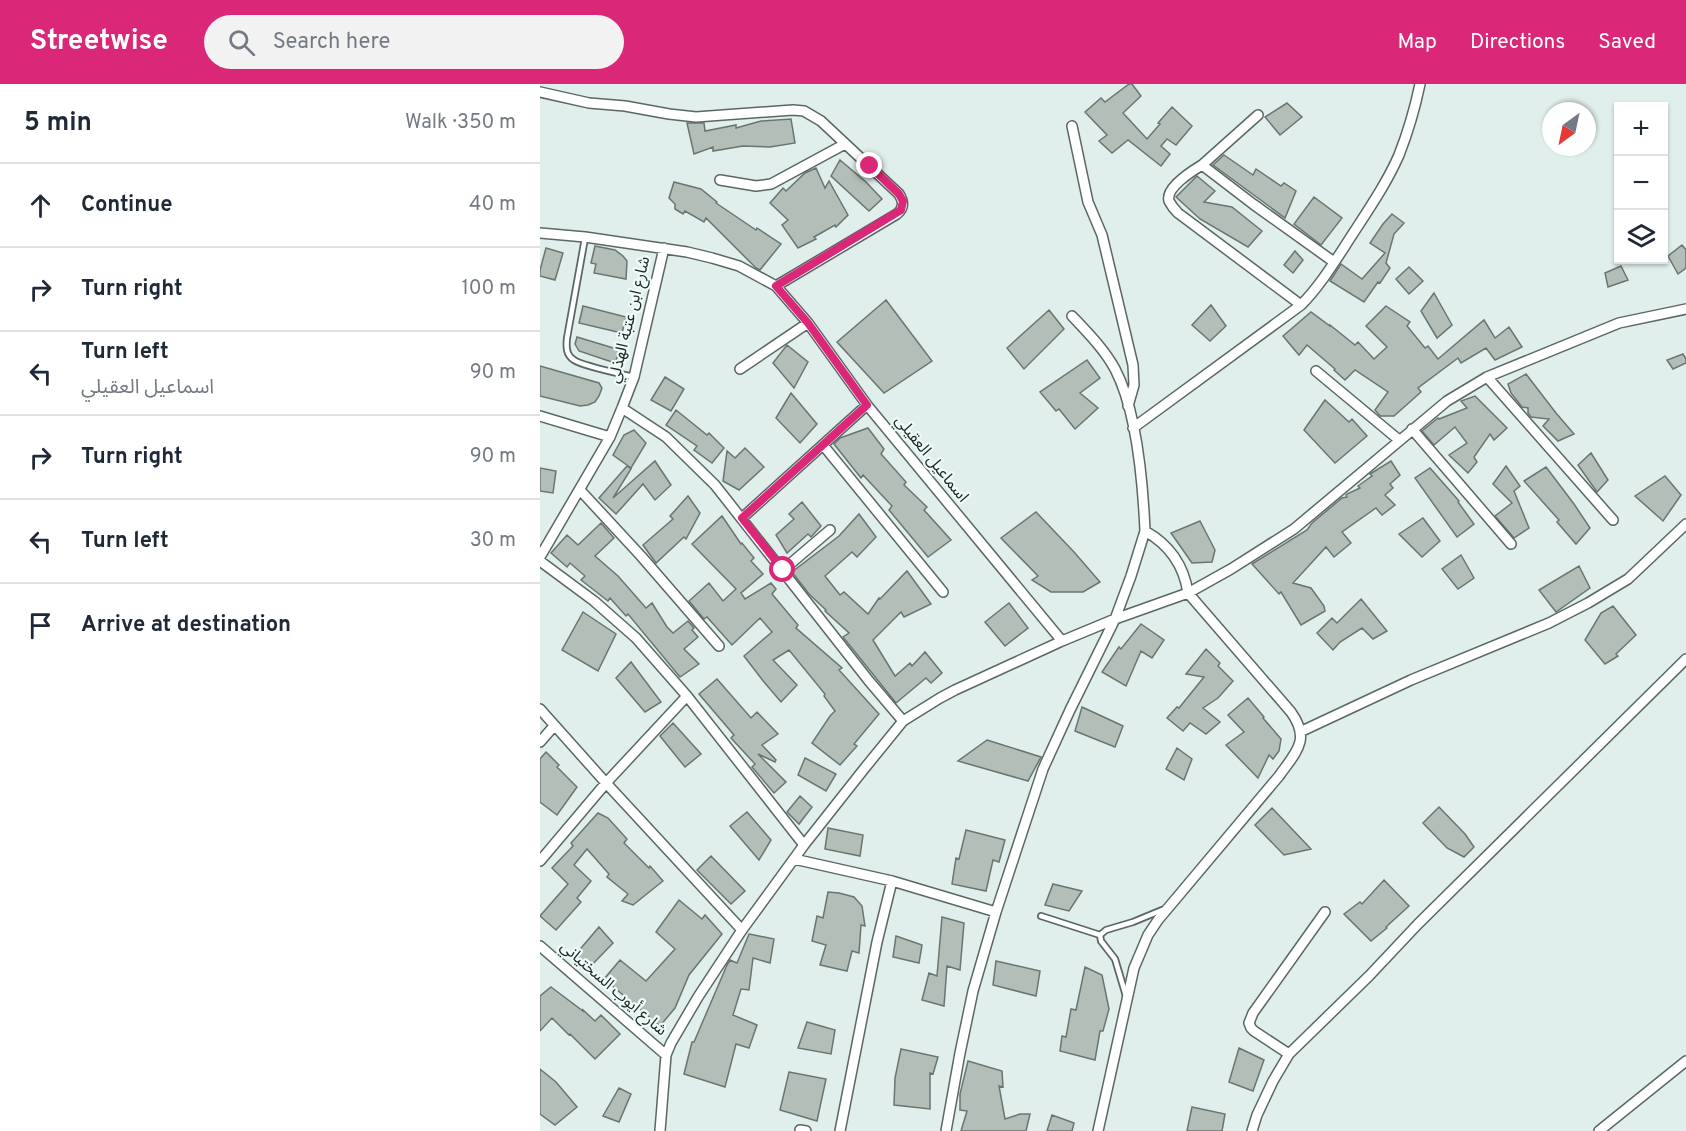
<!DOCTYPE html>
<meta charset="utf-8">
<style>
body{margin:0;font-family:Overpass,"Noto Sans Arabic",sans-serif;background:#f2f2f3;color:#1f2937}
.controls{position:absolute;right:18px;top:18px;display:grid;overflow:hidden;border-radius:0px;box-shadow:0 2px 4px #0004}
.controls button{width:54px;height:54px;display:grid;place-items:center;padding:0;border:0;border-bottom:2px solid #e0e1e3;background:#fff;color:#1f2937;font:30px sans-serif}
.compass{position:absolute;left:1002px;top:18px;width:54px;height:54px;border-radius:50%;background:#fff;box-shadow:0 2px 4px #0004;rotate:213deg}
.stop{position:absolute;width:18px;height:18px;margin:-14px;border:4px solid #db2777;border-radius:50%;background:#fff}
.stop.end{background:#db2777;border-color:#fff;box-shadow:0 2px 6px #0008}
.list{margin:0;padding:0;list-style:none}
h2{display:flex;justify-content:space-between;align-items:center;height:78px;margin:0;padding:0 24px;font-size:26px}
h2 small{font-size:20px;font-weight:400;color:#747a83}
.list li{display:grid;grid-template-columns:39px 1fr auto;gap:18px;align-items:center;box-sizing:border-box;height:84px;padding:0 24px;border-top:2px solid #e0e1e3}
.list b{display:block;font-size:22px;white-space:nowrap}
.list p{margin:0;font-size:20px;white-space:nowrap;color:#747a83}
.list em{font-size:20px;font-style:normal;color:#747a83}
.icon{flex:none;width:33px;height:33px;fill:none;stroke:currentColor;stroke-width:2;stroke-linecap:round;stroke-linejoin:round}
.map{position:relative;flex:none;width:1146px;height:1047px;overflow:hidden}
header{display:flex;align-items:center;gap:36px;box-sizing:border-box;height:84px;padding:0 30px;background:#db2777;color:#fff}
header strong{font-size:28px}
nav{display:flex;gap:33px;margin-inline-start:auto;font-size:21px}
.search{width:420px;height:54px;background:#f2f2f3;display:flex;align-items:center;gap:15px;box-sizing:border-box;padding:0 21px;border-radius:33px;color:#747a83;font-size:22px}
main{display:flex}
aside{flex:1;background:#fff}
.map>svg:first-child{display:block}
.building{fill:#b3beb9;stroke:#6a7570;stroke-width:1.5}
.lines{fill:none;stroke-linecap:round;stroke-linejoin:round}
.lane-casing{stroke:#5b6765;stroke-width:8}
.street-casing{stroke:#5b6765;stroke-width:12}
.lane{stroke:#fff;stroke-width:4.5}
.street{stroke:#fff;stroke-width:9}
.route{stroke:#db2777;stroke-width:8}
.labels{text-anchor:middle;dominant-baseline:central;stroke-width:4.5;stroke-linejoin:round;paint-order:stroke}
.street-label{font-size:16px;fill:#232827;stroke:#edfbf9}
</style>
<header>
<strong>Streetwise</strong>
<div class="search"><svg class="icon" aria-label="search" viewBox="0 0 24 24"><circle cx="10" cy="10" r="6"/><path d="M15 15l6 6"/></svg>Search here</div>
<nav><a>Map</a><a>Directions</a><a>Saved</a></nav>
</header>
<main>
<aside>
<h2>5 min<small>Walk · 350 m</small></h2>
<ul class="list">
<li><svg class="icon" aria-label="ahead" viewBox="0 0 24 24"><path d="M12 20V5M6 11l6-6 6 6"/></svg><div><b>Continue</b></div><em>40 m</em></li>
<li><svg class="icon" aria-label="right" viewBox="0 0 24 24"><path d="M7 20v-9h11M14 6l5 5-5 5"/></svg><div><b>Turn right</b></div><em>100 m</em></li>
<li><svg class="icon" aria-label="left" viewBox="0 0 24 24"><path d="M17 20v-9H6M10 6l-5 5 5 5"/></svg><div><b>Turn left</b><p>اسماعيل العقيلي</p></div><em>90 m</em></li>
<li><svg class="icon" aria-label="right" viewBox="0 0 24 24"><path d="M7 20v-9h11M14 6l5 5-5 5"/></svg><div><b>Turn right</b></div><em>90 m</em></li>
<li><svg class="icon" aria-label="left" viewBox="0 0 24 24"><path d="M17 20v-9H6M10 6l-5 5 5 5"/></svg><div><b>Turn left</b></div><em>30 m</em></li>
<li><svg class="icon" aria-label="arrive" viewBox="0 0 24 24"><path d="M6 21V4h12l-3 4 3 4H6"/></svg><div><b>Arrive at destination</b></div></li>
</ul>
</aside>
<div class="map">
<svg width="1146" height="1047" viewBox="0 0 1146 1047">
<rect width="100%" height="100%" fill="#e0eeec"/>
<!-- building -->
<path class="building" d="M589,0H592L601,12L583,29L607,55L620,40L618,39L632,23L652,42L636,61L627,55L621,62L630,70L621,82L588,56L572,69L559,57L567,51L545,28L561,14L565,18Z
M747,19L762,33L740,51L725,33Z
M251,35L255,59L230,63L203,62L173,67V63L154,70L147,39H164L165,47L196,41V44L221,37Z
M684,71L713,91L716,85L741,102L744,99L756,107L745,134L673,81Z
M300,76L326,98L342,115L329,127L291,92Z
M276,84L285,104L289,97L308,131L296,143L295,141L274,153L276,155L258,164L242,141L248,136L230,119L243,104L246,107L265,89Z
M657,92L675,107L664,118L692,123L722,147L708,163L660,135L636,113Z
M134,98L161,105L177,118L176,119L216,146L217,144L241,160L220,186L216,184L166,134L164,138L145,127L143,130L135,125V120L129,114Z
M774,113L802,134L781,161L754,140Z
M852,130L864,139L854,150L846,179L850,184L840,199L838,198L824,218L790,197L801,180L822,195L845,169L830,159L843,140Z
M1142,161L1146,166V184L1138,190L1128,172Z
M55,162L75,166L83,172L87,177L86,195L54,189L56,180L51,179Z
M6,164L23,169L15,196L0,192V186Z
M755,167L763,176L753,189L744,181Z
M1081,182L1088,196L1068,203L1065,189Z
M869,183L883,197L869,210L856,195Z
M894,209L912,241L897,254L881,227Z
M346,216L392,277L344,309L297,258Z
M671,221L686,242L670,257L652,241Z
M43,222L86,233L82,249L39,239Z
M846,222L870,238L867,242L885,264L888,262L898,275L944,236L955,254L969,243L982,263L955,276L946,264L921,279L918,274L878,304L881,308L854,332H840L835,326L848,308L815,286L805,296L794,286L795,285L767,261L759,271L743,252L771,228L790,242V241L815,261L818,258L834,275L847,263L826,242Z
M509,226L524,245L484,285L467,264Z
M37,253L80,266L75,279L39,267L35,260Z
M247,261L268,278L254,304L233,279Z
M1143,270L1146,275V279L1133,285L1127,276Z
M547,276L560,294L540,309L558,324L535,345L519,325L516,327L500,308Z
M0,282L59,299L62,304L59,312L55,318L48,321L40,322L0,312Z
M986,290L1016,329L1034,350L1018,357L1003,342L1009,335L991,333L988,329V324L982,323L971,309L968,300Z
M125,293L144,305L131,327L111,316Z
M251,309L277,340L260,359L236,334Z
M935,312L967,344L954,356L950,350L934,373L937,378L928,389L909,371L927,359L915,343L894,361L882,347L898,334L899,335L927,324L921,317Z
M785,316L809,338L812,335L827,352L795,379L764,346Z
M136,326L167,351L169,349L184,364L172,379L154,366L157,362L126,341Z
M328,344L344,365L341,370L366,398L364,401L387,423L384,426L411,456L388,473L349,426L352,422L323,391L321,394L294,360L300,354Z
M94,346L106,359L91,384L73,371L84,351Z
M205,364L224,383L199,406L183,397L187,367L195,374Z
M1051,369L1068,396L1057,408L1038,381Z
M115,377L131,401L115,416L103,400L76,430L59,414L87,382L91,385L73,414Z
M851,377L860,391L850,400L853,404L845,411L855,421L842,431L836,424L802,448L811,459L794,473L786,463L753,499L771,504L784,522L785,527L761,541L741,508L739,510L712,480L767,446L772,439L802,414L807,413L806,411L807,410L820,404L818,402L832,392L830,390Z
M966,382L980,402L974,407L989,444L974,454L955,432L972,419L953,400Z
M1006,383L1034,420L1050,444L1036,460L1017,438L1019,436L984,397Z
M0,384L16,387L13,409L0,407Z
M890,384L919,417L918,418L934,440L917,453L875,394Z
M1125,392L1141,411L1123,437L1095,412Z
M148,412L160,429L146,455L144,453L116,479L103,461L133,435L130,432Z
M262,418L281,442L271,453L268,450L247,469L236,451L254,435L249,430Z
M496,428L534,468L560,498L543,508H511L492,496L498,492L461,454Z
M319,430L336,453L317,473L312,468L285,492L300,511L304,508L328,530L339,514L340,515L367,487L391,520L364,533L361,528L333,556L355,592L370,579L372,582L385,568L402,589L391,599L386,594L356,619L303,553L309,549L285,527L286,526L269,510L252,488L299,452Z
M182,432L201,460L202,459L214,474L211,477L223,490L201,509L205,515L231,499L236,505L232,510L258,541L256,544L302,584L299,586L339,630L314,660L317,662L300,681L272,659L290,632L295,627L284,612L285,610L249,566L233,576L257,601L241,618L224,598L204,572L232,548L220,534L192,561L167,533L164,535L149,517L169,499L183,517L196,505L152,460Z
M883,434L900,457L882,473L859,450Z
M660,437L675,466L672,478L652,479L631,449Z
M61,439L74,454L55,472L78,492L106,524L112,519L127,543L133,549L148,537L154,544L152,546L158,553L144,565L159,580L140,593L88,530L86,532L70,514L68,517L41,496L45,492L30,479L27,483L11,469L27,451L38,461Z
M921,471L934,494L918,505L902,485Z
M1039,482L1050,504L1016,528L999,506Z
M821,515L847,547L833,555L822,544L800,558L793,566L777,549L792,534L797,539Z
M469,519L488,544L465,562L445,538Z
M1073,522L1096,551L1076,570L1078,572L1065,580L1045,556L1061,529Z
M43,528L76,550L58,587L22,566Z
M601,540L624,556L612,574L601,567L586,602L562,588L579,563L581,565Z
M666,565L680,579L678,582L693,597L678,614L663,624L680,638L666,650L650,639L643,647L627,634L637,623L639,624L664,593L646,590Z
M91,578L121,618L105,628L76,594Z
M177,595L211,634L217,628L238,650L222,661L236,676L235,678L218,670L246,698L234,709L212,683L215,680L191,654L194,651L159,610Z
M708,614L724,633L723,634L741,655L739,667L733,675L729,671L718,694L686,661L704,648L688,631Z
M542,623L583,642L575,663L535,647Z
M133,639L161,670L145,683L120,652Z
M447,656L501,673L488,697L418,677Z
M637,664L652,675L644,696L626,685Z
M6,668L19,681L17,683L37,703L17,731L0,718V675Z
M265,674L296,690L286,707L258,691Z
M260,712L272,723L259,740L247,728Z
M899,723L925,750L934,763L924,773L907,764L883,739Z
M732,724L771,765L744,771L715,741Z
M207,728L231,756L219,776L190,742Z
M58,729L68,734L87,755L84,759L109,784L110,782L123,797L93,821L82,817L88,810L67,793L69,790L47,765L34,781L51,797L37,814L41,818L16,846L0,832L28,800L12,784L33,762L31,759Z
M288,744L323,751L320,772L285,765Z
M426,746L465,756L459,778L453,776L446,807L412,800L416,774L419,775Z
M171,772L205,807L191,820L157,786Z
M844,796L869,822L846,843L847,844L831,857L804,830L820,818L822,820Z
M513,800L542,807L529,827L505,821Z
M288,808L299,809L314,813L322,822L325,842L321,841L319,869L312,867L307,887L280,881L286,861L272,857L277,832L283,834Z
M139,816L162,835L165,831L182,850L149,891L135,924L120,942L64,895L80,876L106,897L135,865L116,848Z
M402,833L424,839L420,886L407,882L404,922L382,916L389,889L397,892Z
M59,843L73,859L49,884L36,870Z
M209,850L234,855L230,879L213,874L209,906L201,905L193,931L217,941L209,964L196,960L185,1003L144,990L152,958H154L187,881L190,876L197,879Z
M356,852L382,861L379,879L353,873Z
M456,877L500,887L496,912L453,901Z
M545,883L562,891L569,925L563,947H560L555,976L520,967L522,952L526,953L531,925L536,926Z
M11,903L43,927V926L55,937L61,931L80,950L55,975L30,950L29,951L12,934L0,947V912Z
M267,938L295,946L291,970L258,964Z
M699,964L724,976L713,1007L689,998Z
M361,965L398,973L393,990L390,989V1025L354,1021L355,994Z
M428,977L462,987L463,1003L459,1002L465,1035L480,1030H490L486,1047H421L427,1027L420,1026V1010Z
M0,985L16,998L37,1023L15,1041L0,1030Z
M249,988L286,995L277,1037L240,1026Z
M79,1004L91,1010L79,1038L63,1032Z
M652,1023L685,1030L682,1047H647Z
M512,1031L534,1039L532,1047H507Z"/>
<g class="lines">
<!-- lane casing -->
<g class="lane-casing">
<path id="lane" d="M45,154L27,254C26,263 26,271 34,276C42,282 82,290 94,293
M501,832L560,851
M586,912L575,875L561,857L560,851L566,846L593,838L622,826"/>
</g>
<!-- street casing -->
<g class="street-casing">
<path id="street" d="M0,8L49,19L85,22L129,30L156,33L253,26L264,27L281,37L359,110C364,118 364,124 357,130L236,202
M532,42L548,118L562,151L593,281L594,301L588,322
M662,81L718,31
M180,96L216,102L231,100L305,60
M0,149L45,153L147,168L172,174L199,182L236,202L268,239L327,321L522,557
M761,221L638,129C635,126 631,121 629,117C625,104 652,87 662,81L713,120L794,178
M532,232C548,249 564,265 575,285C597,327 603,401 605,447
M200,285L268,239
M776,287L859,356
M947,293L1073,436
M82,324L126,353L175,401L329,597L363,637
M0,332L70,353
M593,344L761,221C778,204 792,182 805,162C824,132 845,103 859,71C868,48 875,24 880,0
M872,345L971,460
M283,361L403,508
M40,406L101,472L179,562
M202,434L327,321
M0,473L70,353L82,324L94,293L124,164
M0,477L54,517L96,554L147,612L264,761
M243,486L290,446
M0,625L66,699L202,846
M762,647L871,596L1009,539L1048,519L1088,495L1146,440
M0,658L14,642
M254,775L352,797L456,828
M0,777L66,699L147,612
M0,862L126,971
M749,970L714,947L711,944L709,939L713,929L785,828
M260,1046L266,1047
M120,1047L126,971L131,959L158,913L202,846L264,761L324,685L363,637L400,614L415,606L522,557L575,535L648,509L691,485L754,445L907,317L947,293L1079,239L1146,225
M300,1047L337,858L352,797
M406,1047L420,969L433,907L456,828L503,685L530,626L575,535L591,492L605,447C630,461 644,482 648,509L751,628C771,656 756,668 739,692L618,836L608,851L594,884L558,1047
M712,1047L717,1031L733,997L749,970L829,892L878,840L1146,575
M1059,1047L1146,977"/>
</g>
<!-- lane -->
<use href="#lane" class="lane"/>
<!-- street -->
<use href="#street" class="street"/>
</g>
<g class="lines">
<!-- route -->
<path class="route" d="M243,486L202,434L327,321L268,239L236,202L361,126L363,117L359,110L330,82"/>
</g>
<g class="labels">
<!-- street labels -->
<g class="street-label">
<text transform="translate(90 236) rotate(-76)">شارع ابن عتبة الهذلي</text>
<text transform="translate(391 375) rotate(51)">اسماعيل العقيلي</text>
<text transform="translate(73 905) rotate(41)">شارع أيوب السختياني</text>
</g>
</g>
</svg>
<div class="controls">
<button>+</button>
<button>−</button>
<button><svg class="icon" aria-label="layers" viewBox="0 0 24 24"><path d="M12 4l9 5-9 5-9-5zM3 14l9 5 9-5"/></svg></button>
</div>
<svg class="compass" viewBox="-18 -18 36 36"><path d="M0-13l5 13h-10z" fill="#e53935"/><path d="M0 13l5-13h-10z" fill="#747a83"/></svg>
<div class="stop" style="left:243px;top:486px"></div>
<div class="stop end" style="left:330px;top:82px"></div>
</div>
</main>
